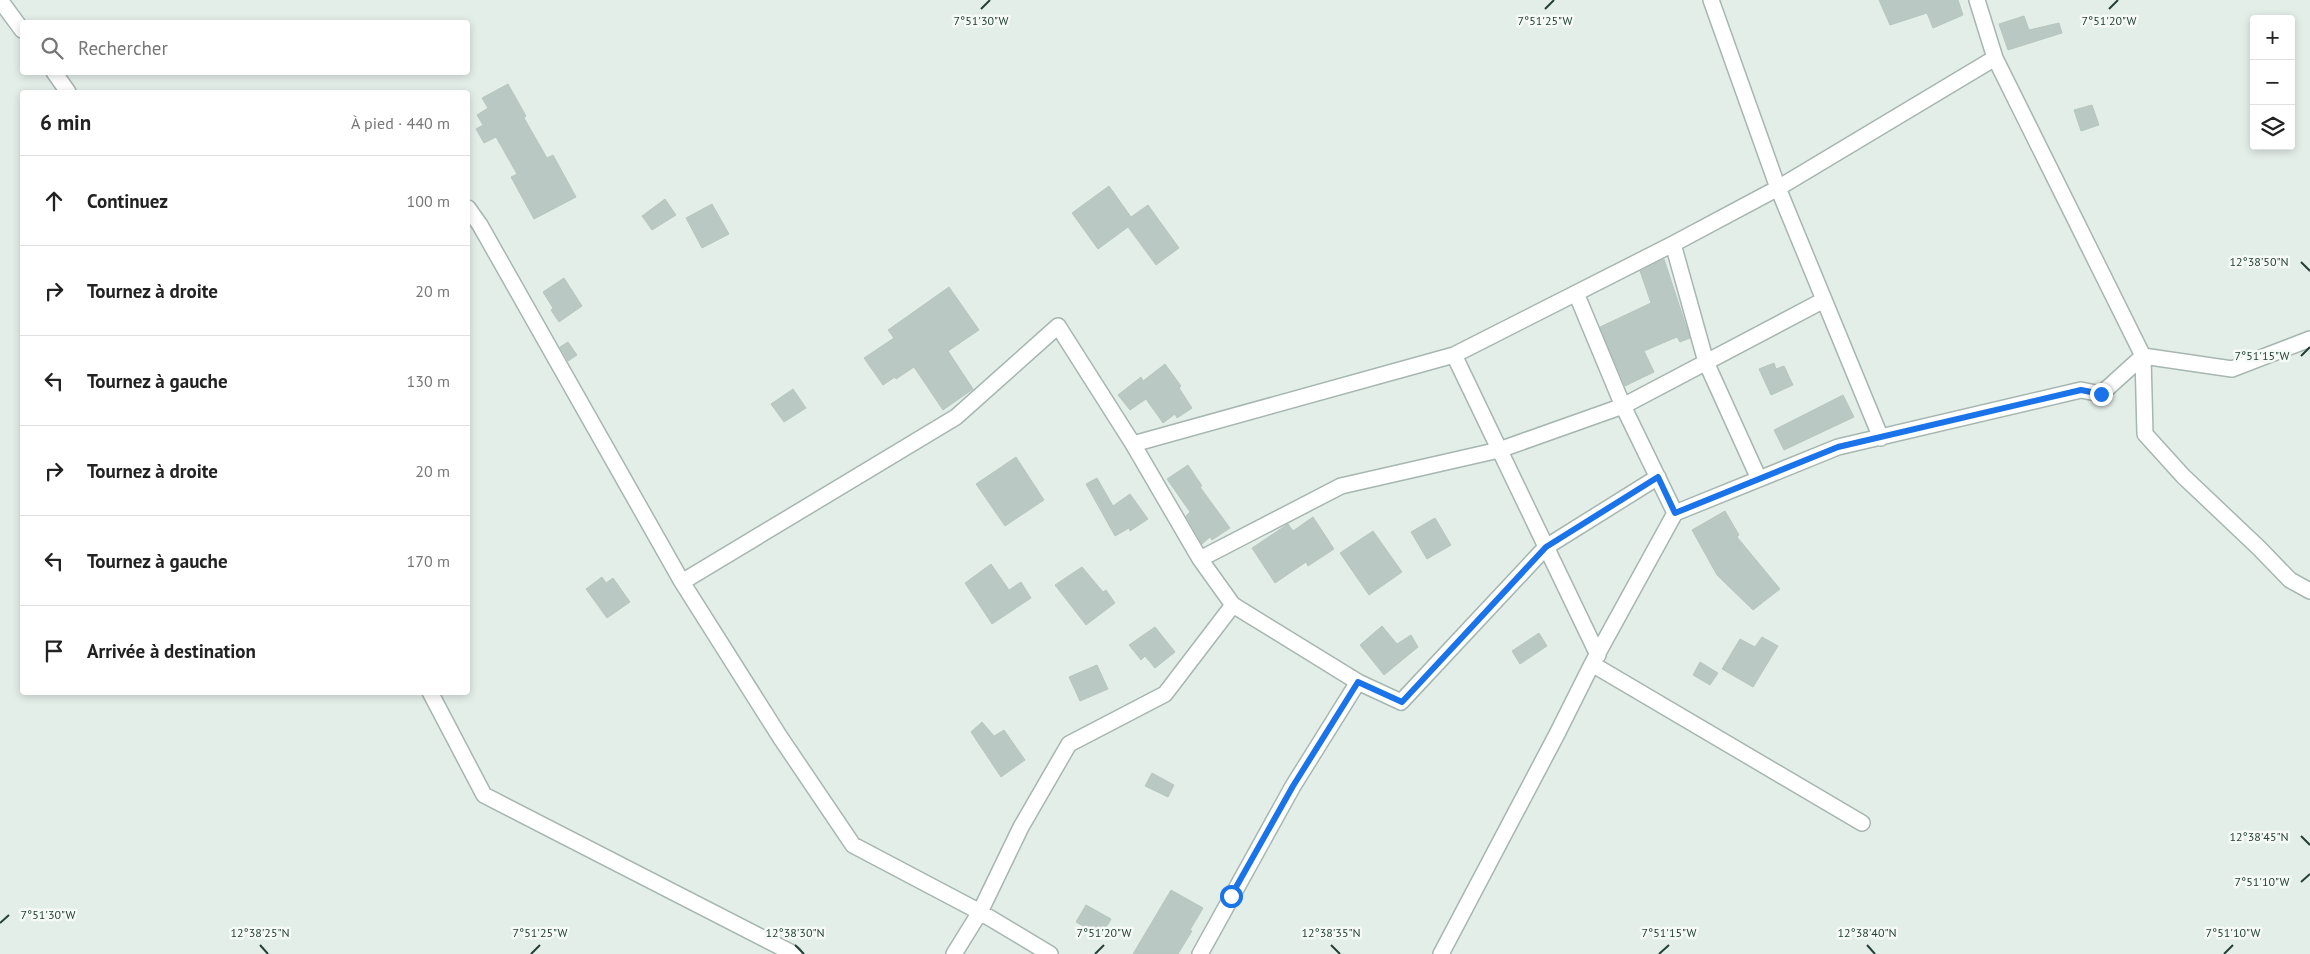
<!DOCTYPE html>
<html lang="fr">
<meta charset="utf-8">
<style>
body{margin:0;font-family:"PT Sans",sans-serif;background:#f6f6f6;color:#222}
.controls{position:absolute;right:15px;top:15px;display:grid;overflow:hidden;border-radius:5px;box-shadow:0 2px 8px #0003}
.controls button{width:45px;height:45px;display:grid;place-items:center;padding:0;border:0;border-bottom:1px solid #e0e0e0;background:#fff;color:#222;font:25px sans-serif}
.stop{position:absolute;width:15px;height:15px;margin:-11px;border:4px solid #1a73e8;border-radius:50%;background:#fff}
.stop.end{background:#1a73e8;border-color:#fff;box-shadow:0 1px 5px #0008}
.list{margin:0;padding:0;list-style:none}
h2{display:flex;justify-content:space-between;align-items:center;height:65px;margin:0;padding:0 20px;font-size:21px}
h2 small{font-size:16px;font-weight:400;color:#767676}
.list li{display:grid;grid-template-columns:32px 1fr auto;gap:15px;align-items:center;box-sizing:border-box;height:90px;padding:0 20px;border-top:1px solid #e0e0e0}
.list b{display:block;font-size:19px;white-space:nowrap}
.list em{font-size:16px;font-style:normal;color:#767676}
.icon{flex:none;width:28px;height:28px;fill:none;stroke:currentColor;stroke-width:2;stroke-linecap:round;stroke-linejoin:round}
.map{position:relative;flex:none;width:2310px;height:954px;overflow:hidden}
.search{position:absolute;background:#fff;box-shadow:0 2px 8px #0003;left:20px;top:20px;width:450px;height:55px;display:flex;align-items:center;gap:12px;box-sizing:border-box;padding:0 18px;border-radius:5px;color:#767676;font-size:19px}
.panel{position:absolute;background:#fff;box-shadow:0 2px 8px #0003;left:20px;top:90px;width:450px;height:605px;border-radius:5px}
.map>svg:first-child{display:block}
.building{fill:#b9c8c2;stroke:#b6c7c0}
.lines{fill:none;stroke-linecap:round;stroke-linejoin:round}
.minor-casing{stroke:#a6b6b0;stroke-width:18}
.minor{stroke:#fff;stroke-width:15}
.route{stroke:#1a73e8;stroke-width:6}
.ticks{fill:none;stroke:#233f37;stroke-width:2}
.ticks-label{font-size:12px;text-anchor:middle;fill:#233f37;stroke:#f5faf7;stroke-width:5;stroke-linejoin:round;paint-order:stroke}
</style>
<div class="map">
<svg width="2310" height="954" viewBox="0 0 2310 954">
<rect width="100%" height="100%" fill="#e4eee9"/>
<!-- building -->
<path class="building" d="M1879,0H1958L1963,15L1933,28L1927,13L1890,25Z
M2024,16L2029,30L2059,23L2062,33L2008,50L1999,24Z
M508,84L526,116L524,118L547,158L553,155L576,197L534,219L511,177L517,174L496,137L484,143L476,129L483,125L477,115L488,108L482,98Z
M2092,105L2099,125L2081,131L2074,110Z
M1109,186L1131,217L1148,205L1179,248L1156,265L1128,227L1098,249L1072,213Z
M665,199L676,215L652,230L642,216Z
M712,204L729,234L702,248L686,218Z
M1664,259L1690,338L1680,342L1677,337L1644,351L1654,372L1625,386L1600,327L1651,303L1640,271Z
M564,278L582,306L559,322L551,310L553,308L543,292Z
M949,287L979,330L948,351L973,389L943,410L914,367L896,379L895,377L883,385L864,358L894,338L888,330Z
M568,342L577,355L568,361L560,347Z
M1774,363L1776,369L1784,366L1793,385L1771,395L1759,369Z
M1165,364L1181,386L1179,388L1192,408L1177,418L1175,414L1163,423L1146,399L1130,410L1118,395L1141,377L1143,381Z
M793,389L806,408L784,422L771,404Z
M1843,395L1854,417L1784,450L1774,430Z
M1016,457L1044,500L1005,526L976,484Z
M1188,465L1202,486L1200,487L1230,528L1212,540L1210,537L1202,544L1186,516L1190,512L1167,479Z
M1097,478L1113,506L1130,494L1148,519L1130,531L1129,528L1115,536L1086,484Z
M1725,511L1739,535L1737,537L1780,589L1753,610L1717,575L1692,530Z
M1313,517L1334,549L1308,566L1306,562L1275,583L1252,548L1288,524L1293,531Z
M1435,518L1451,545L1427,559L1411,532Z
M1373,531L1402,572L1369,595L1340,553Z
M991,564L1009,590L1021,582L1031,598L992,624L965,583Z
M1082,567L1103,592L1106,590L1115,603L1086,625L1055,585Z
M602,577L606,583L613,578L630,602L607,618L586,589Z
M1382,626L1397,644L1411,635L1418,647L1384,675L1360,645Z
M1155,627L1175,652L1155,668L1145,656L1141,660L1129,645Z
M1539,633L1547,646L1520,664L1512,651Z
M1762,637L1778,646L1753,687L1722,669L1740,639L1755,647Z
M1700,662L1718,673L1710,685L1693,675Z
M1097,665L1108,689L1080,701L1069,677Z
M982,722L994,736L1004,730L1025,760L1001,777L971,732Z
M1152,773L1174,785L1168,797L1145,786Z
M1171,890L1203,908L1190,930L1192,931L1178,954H1133Z
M1086,905L1111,919L1101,936L1076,922Z"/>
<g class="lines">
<!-- minor casing -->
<g class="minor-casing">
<path id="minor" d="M0,0L22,30
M1711,0L1778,188L1881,438
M1977,0L1995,58L2143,356L2145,434L2183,476L2259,548L2290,580L2310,591
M54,72L68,92
M468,208L480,225L682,582L780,737L853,845L980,912L1050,954
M1673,244L1706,362L1759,479
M1576,293L1623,406L1675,513
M1454,355L1598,655
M1133,444L1454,355L1673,244L1778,188L1995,58
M1200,559L1341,486L1499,450L1623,406L1824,300
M682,582L956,417L1058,326L1133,444L1200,559L1233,605L1358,682
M1592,664L1862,823
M430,692L484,795L794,954
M954,954L980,912L1021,827L1069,744L1165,694L1233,605
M1200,954L1293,786L1358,682L1401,702L1546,547L1658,477
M1441,954L1557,734L1592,664L1675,513L1838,447L2081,390L2101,394L2143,356L2232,369L2310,339"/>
</g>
<!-- minor -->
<use href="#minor" class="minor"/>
</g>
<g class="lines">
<!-- route -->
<path class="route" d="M1231,896L1293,786L1358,682L1402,702L1546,547L1658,477L1675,513L1838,447L2081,390L2101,394"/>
</g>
<!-- ticks -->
<path class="ticks" d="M981,9L990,0M1545,9L1554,0M2109,9L2118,0M2301,262L2310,271M2301,356L2310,347M2301,836L2310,845M2301,882L2310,874M0,923L9,915M260,945L268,954M795,945L804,954M1331,945L1340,954M1867,945L1875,954M531,954L540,945M1095,954L1104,945M1659,954L1669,945M2224,954L2233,945"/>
<g class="ticks-label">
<text x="981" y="25">7°51'30"W</text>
<text x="1545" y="25">7°51'25"W</text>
<text x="2109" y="25">7°51'20"W</text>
<text x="2259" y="266">12°38'50"N</text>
<text x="2262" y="360">7°51'15"W</text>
<text x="2259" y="841">12°38'45"N</text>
<text x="2262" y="886">7°51'10"W</text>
<text x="48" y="919">7°51'30"W</text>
<text x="260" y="937">12°38'25"N</text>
<text x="795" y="937">12°38'30"N</text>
<text x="1331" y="937">12°38'35"N</text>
<text x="1867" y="937">12°38'40"N</text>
<text x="540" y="937">7°51'25"W</text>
<text x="1104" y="937">7°51'20"W</text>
<text x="1669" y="937">7°51'15"W</text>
<text x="2233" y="937">7°51'10"W</text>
</g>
</svg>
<div class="controls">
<button>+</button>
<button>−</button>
<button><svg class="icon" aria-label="layers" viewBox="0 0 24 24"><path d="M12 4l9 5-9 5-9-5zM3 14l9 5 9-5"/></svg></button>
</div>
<div class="stop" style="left:1231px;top:896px"></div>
<div class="stop end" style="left:2101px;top:394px"></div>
<div class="search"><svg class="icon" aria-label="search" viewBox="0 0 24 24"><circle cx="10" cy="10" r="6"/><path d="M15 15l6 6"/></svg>Rechercher</div>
<section class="panel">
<h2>6 min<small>À pied · 440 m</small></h2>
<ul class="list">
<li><svg class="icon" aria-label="ahead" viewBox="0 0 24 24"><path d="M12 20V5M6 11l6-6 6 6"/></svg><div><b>Continuez</b></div><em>100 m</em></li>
<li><svg class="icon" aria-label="right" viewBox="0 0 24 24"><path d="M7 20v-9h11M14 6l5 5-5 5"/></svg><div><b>Tournez à droite</b></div><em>20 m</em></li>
<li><svg class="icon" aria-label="left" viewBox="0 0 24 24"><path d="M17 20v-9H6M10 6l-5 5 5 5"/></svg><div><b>Tournez à gauche</b></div><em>130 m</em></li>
<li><svg class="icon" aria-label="right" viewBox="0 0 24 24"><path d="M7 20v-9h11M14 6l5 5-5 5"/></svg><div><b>Tournez à droite</b></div><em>20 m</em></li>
<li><svg class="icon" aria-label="left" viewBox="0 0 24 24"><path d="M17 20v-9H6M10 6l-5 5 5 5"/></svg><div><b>Tournez à gauche</b></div><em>170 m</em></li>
<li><svg class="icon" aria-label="arrive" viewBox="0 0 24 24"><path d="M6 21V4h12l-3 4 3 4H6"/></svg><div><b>Arrivée à destination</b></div></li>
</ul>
</section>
</div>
